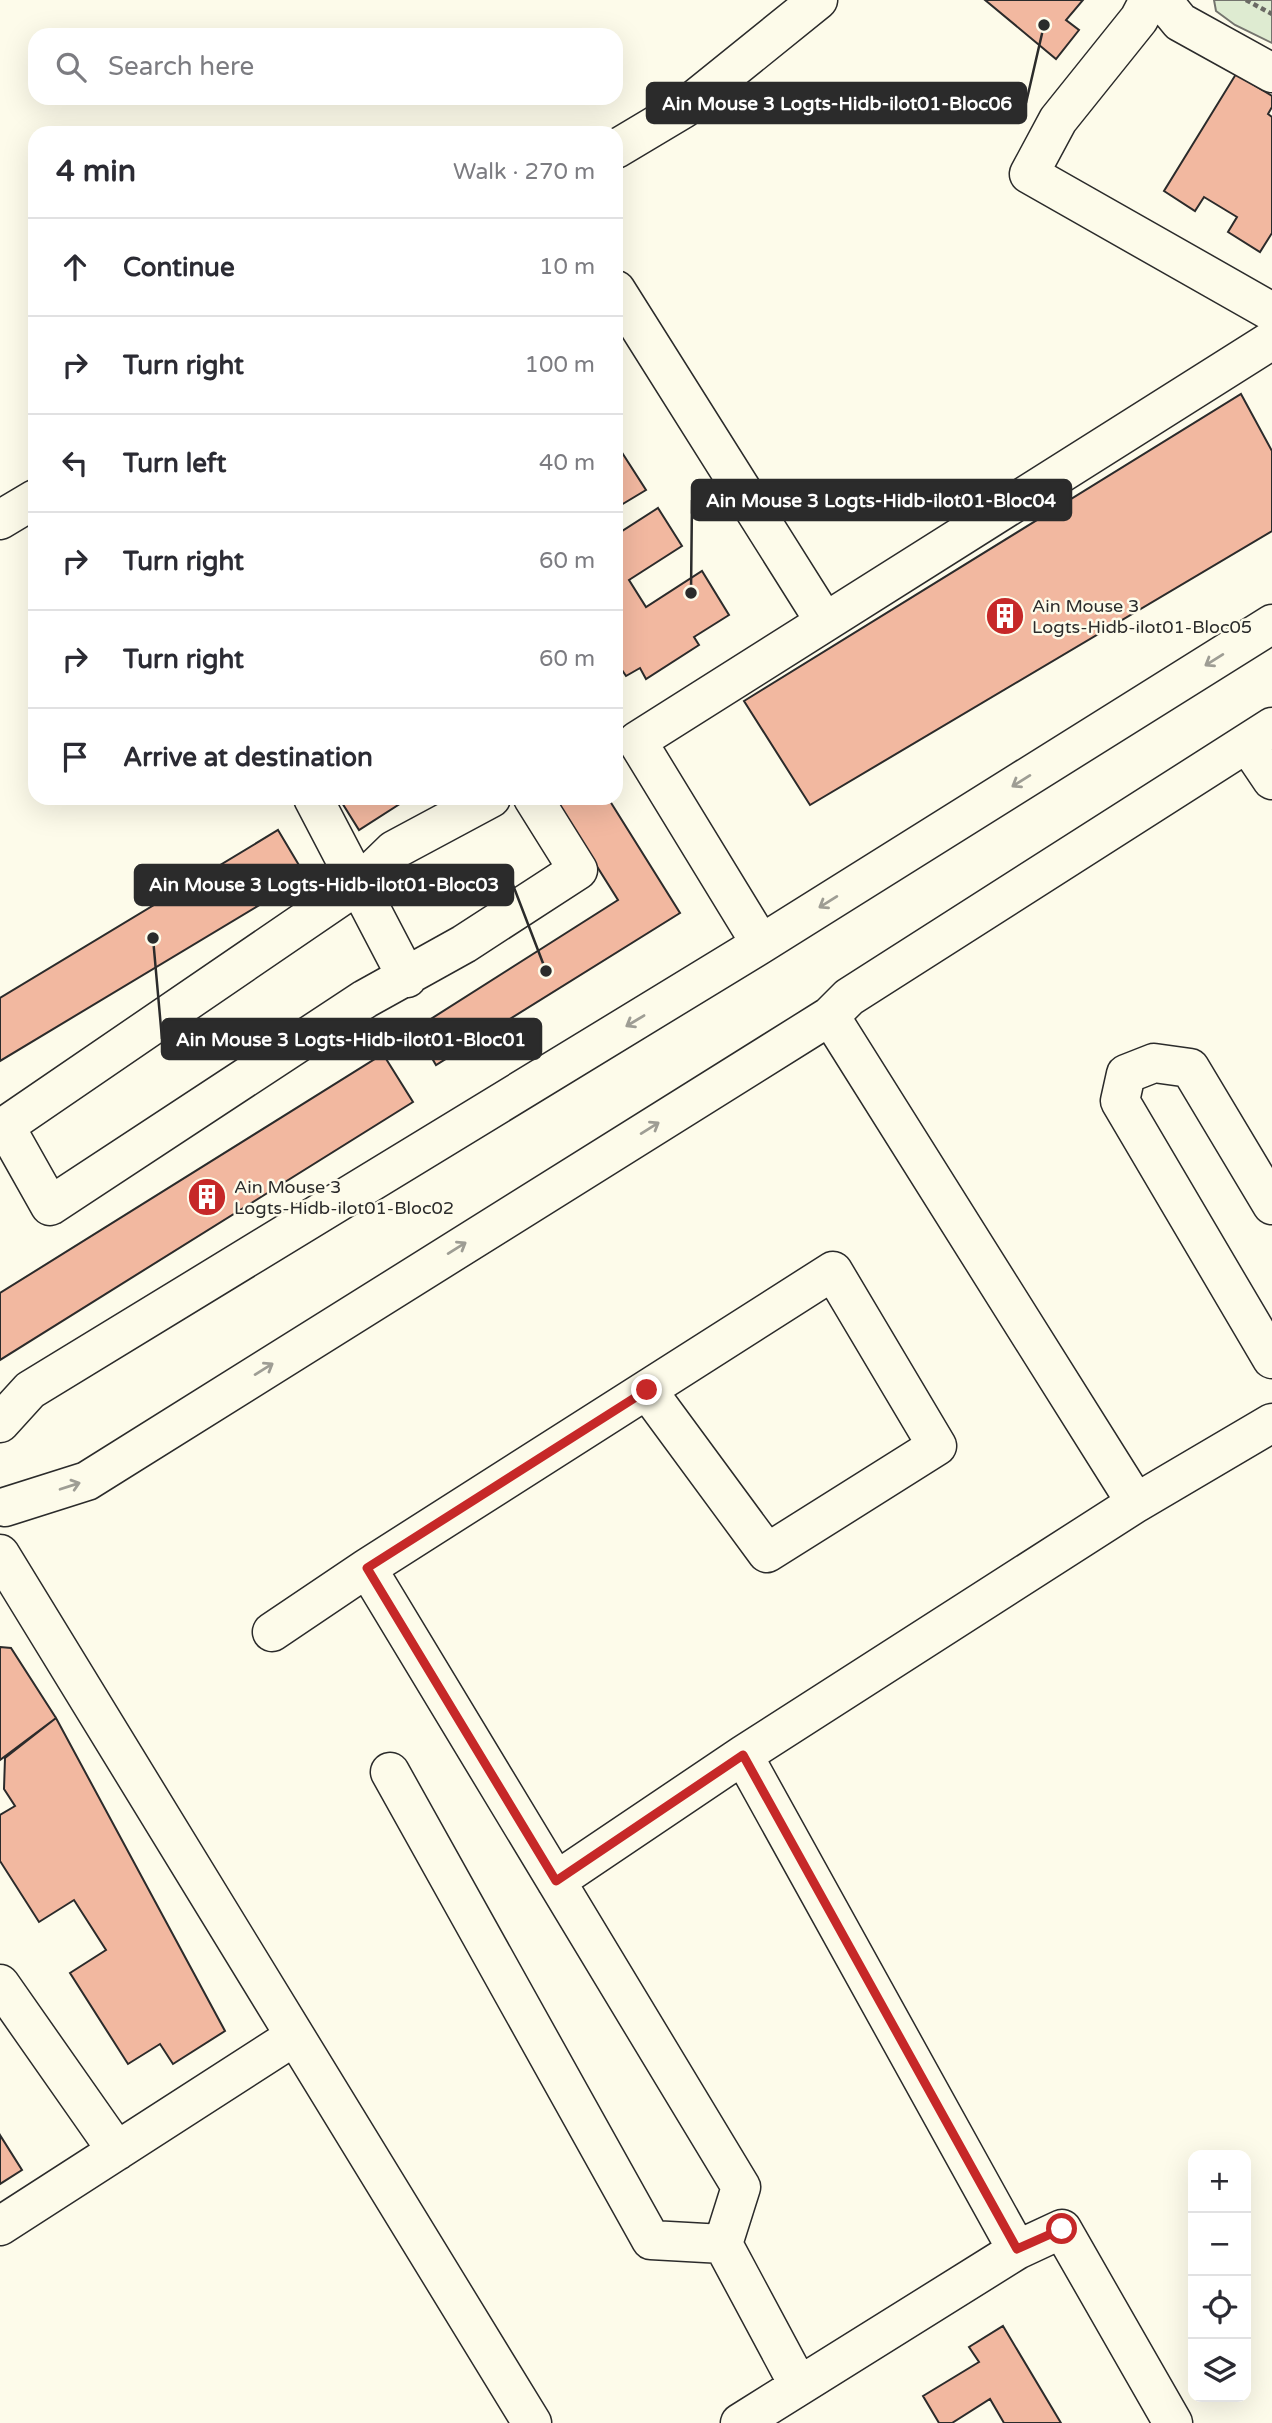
<!DOCTYPE html>
<meta charset="utf-8">
<style>
body{margin:0;font-family:"Varela Round",sans-serif;background:#f7f7f7;color:#2b2b33}
.controls{position:absolute;right:21px;bottom:21px;display:grid;overflow:hidden;border-radius:14px;box-shadow:0 7px 28px #0002}
.controls button{width:63px;height:63px;display:grid;place-items:center;padding:0;border:0;border-bottom:2px solid #e1e1e2;background:#fff;color:#2b2b33;font:35px sans-serif}
.stop{position:absolute;width:21px;height:21px;margin:-16px;border:5px solid #c62828;border-radius:50%;background:#fff}
.stop.end{background:#c62828;border-color:#fff;box-shadow:0 2px 7px #0008}
.list{margin:0;padding:0;list-style:none}
h2{display:flex;justify-content:space-between;align-items:center;height:91px;margin:0;padding:0 28px;font-size:30px}
h2 small{font-size:23px;font-weight:400;color:#7c7c81}
.list li{display:grid;grid-template-columns:46px 1fr auto;gap:21px;align-items:center;box-sizing:border-box;height:98px;padding:0 28px;border-top:2px solid #e1e1e2}
.list b{display:block;font-size:26px;white-space:nowrap}
.list em{font-size:23px;font-style:normal;color:#7c7c81}
.icon{flex:none;width:38px;height:38px;fill:none;stroke:currentColor;stroke-width:2;stroke-linecap:round;stroke-linejoin:round}
.map{position:relative;flex:none;width:1272px;height:2423px;overflow:hidden}
.search{position:absolute;background:#fff;box-shadow:0 7px 28px #0002;left:28px;top:28px;width:595px;height:77px;display:flex;align-items:center;gap:18px;box-sizing:border-box;padding:0 24px;border-radius:21px;color:#7c7c81;font-size:26px}
.panel{position:absolute;background:#fff;box-shadow:0 7px 28px #0002;left:28px;top:126px;width:595px;height:679px;border-radius:21px}
.map>svg:first-child{display:block}
.green{fill:#deebd1;stroke:#74746e;stroke-width:2}
.building{fill:#f2b8a0;stroke:#2b2b2b;stroke-width:2}
.lines{fill:none;stroke-linecap:round;stroke-linejoin:round}
.minor-casing{stroke:#2b2b2b;stroke-width:41}
.path{stroke:#6a6964;stroke-width:4.5;stroke-dasharray:5 3.5;stroke-linecap:butt}
.minor{stroke:#fdfbea;stroke-width:38}
.oneway{stroke:#9e9d94}
.route{stroke:#c62828;stroke-width:9}
.labels{text-anchor:middle;dominant-baseline:central;stroke-width:5;stroke-linejoin:round;paint-order:stroke}
.poi-label{font-size:18px;fill:#2b2b2b;stroke:#fdfbea;text-anchor:start}
.leader{fill:none;stroke:#2b2b2b;stroke-width:2.5}
.callout-dot{fill:#2b2b2b;stroke:#fdfbea;stroke-width:2.5}
.callout{fill:#2b2b2b;stroke:#2b2b2b;stroke-width:2.5}
.callout-label{font-size:19px;text-anchor:middle;font-weight:bold;fill:#fff}
</style>
<div class="map">
<svg width="1272" height="2423" viewBox="0 0 1272 2423">
<rect width="100%" height="100%" fill="#fdfbea"/>
<!-- green -->
<path class="green" d="M1214,0H1272V43L1235,25L1216,11Z"/>
<!-- building -->
<path class="building" d="M985,0H1083L1066,20L1079,30L1056,59Z
M1236,74L1272,96V107L1268,114L1272,117V233L1260,252L1228,232L1237,217L1204,197L1195,211L1164,191Z
M1241,394L1272,451V531L810,805L744,701Z
M621,451L646,490L616,508V454Z
M658,508L682,546L629,580L646,607L702,571L729,615L694,637L699,645L646,679L640,668L626,676L616,661V521L622,531Z
M339,798H409L359,830Z
M554,798H608L680,913L436,1065L415,1029L618,900Z
M278,830L306,877L0,1061V998Z
M383,1054L413,1102L0,1360V1293Z
M0,1647L11,1648L56,1718L0,1760Z
M56,1718L225,2031L173,2064L160,2044L128,2064L70,1973L106,1950L74,1900L39,1922L0,1861V1815L15,1806L4,1789L5,1758Z
M0,2135L22,2170L0,2184Z
M1003,2326L1061,2423H1004L990,2399L952,2423H939L923,2396L979,2362L969,2347Z"/>
<g class="lines">
<!-- minor casing -->
<g class="minor-casing">
<path id="minor" d="M1149,0L1139,19L1058,120L1029,174L1272,312
M1162,0L1180,22L1272,73
M616,149L683,109L818,0
M616,290L825,622
M0,520L35,499
M1247,743L1272,780
M313,798L407,978
M491,798L394,850L359,884L5,1126L50,1206L365,999L464,944L578,870L533,798
M761,944L637,741L1272,340
M830,1016L1136,1503
M1272,1205L1190,1068L1154,1063L1126,1074L1120,1101L1272,1359
M0,1423L30,1390L761,944L1272,624
M5,1507L87,1481L830,1016L849,997L1272,727
M0,1554L532,2423
M367,1568L741,2187L723,2244L799,2386
M272,1632L367,1568L833,1271L937,1446L767,1553L647,1390
M390,1772L651,2240L723,2244
M556,1881L743,1755
M0,1984L117,2151
M0,2226L295,2036
M1017,2250L1062,2229L1173,2423
M740,2423L1017,2250L743,1755L1136,1503L1272,1423"/>
</g>
<!-- path -->
<path class="path" d="M1246,0L1272,14"/>
<!-- minor -->
<use href="#minor" class="minor"/>
</g>
<!-- one-way arrows -->
<defs><path id="oneway-shaft" d="M-6 0H5M1.5-3L5.5 0L1.5 3" fill="none" stroke-width="1.6" stroke-linecap="round" stroke-linejoin="round" transform="scale(1.75)"/></defs>
<g class="oneway">
<use href="#oneway-shaft" transform="translate(1214 660) rotate(148)"/>
<use href="#oneway-shaft" transform="translate(1021 781) rotate(148)"/>
<use href="#oneway-shaft" transform="translate(828 902) rotate(148)"/>
<use href="#oneway-shaft" transform="translate(635 1021) rotate(149)"/>
<use href="#oneway-shaft" transform="translate(650 1128) rotate(-32)"/>
<use href="#oneway-shaft" transform="translate(457 1248) rotate(-32)"/>
<use href="#oneway-shaft" transform="translate(264 1369) rotate(-32)"/>
<use href="#oneway-shaft" transform="translate(70 1486) rotate(-18)"/>
</g>
<g class="lines">
<!-- route -->
<path class="route" d="M647,1390L367,1568L556,1881L743,1755L1017,2249L1062,2229"/>
</g>
<!-- icons -->
<defs>
<g id="building-disc" transform="scale(2.0125)"><circle r="9.5" fill="#c62828" stroke="#fdfbea"/><path d="M-4-6H4V6H1V3H-1V6H-4ZM-2.5-4.3h1.7v1.8h-1.7ZM.8-4.3h1.7v1.8H.8ZM-2.5-1h1.7V.8h-1.7ZM.8-1h1.7V.8H.8Z" fill="#fff"/></g>
</defs>
<g fill-rule="evenodd">
<use href="#building-disc" x="1005" y="616"/>
<use href="#building-disc" x="207" y="1197"/>
</g>
<g class="labels">
<!-- poi labels -->
<g class="poi-label">
<text x="1032" y="606">Ain Mouse 3<tspan x="1032" dy="21">Logts-Hidb-ilot01-Bloc05</tspan></text>
<text x="234" y="1187">Ain Mouse 3<tspan x="234" dy="21">Logts-Hidb-ilot01-Bloc02</tspan></text>
</g>
</g>
<!-- callouts -->
<path class="leader" d="M1044 25L1026 103M691 593L692 500M546 971L513 885M153 938L162 1039"/>
<g class="callout-dot">
<circle cx="1044" cy="25" r="7"/>
<circle cx="691" cy="593" r="7"/>
<circle cx="546" cy="971" r="7"/>
<circle cx="153" cy="938" r="7"/>
</g>
<g class="callout">
<rect x="647" y="83" width="379" height="40" rx="7"/>
<rect x="692" y="480" width="379" height="40" rx="7"/>
<rect x="135" y="865" width="378" height="40" rx="7"/>
<rect x="162" y="1019" width="379" height="40" rx="7"/>
</g>
<g class="callout-label">
<text x="837" y="110">Ain Mouse 3 Logts-Hidb-ilot01-Bloc06</text>
<text x="881" y="507">Ain Mouse 3 Logts-Hidb-ilot01-Bloc04</text>
<text x="324" y="891">Ain Mouse 3 Logts-Hidb-ilot01-Bloc03</text>
<text x="351" y="1046">Ain Mouse 3 Logts-Hidb-ilot01-Bloc01</text>
</g>
</svg>
<div class="controls">
<button>+</button>
<button>−</button>
<button><svg class="icon" aria-label="locate" viewBox="0 0 24 24"><circle cx="12" cy="12" r="6"/><path d="M12 2v4M12 18v4M2 12h4M18 12h4"/></svg></button>
<button><svg class="icon" aria-label="layers" viewBox="0 0 24 24"><path d="M12 4l9 5-9 5-9-5zM3 14l9 5 9-5"/></svg></button>
</div>
<div class="stop" style="left:1062px;top:2229px"></div>
<div class="stop end" style="left:647px;top:1390px"></div>
<div class="search"><svg class="icon" aria-label="search" viewBox="0 0 24 24"><circle cx="10" cy="10" r="6"/><path d="M15 15l6 6"/></svg>Search here</div>
<section class="panel">
<h2>4 min<small>Walk · 270 m</small></h2>
<ul class="list">
<li><svg class="icon" aria-label="ahead" viewBox="0 0 24 24"><path d="M12 20V5M6 11l6-6 6 6"/></svg><div><b>Continue</b></div><em>10 m</em></li>
<li><svg class="icon" aria-label="right" viewBox="0 0 24 24"><path d="M7 20v-9h11M14 6l5 5-5 5"/></svg><div><b>Turn right</b></div><em>100 m</em></li>
<li><svg class="icon" aria-label="left" viewBox="0 0 24 24"><path d="M17 20v-9H6M10 6l-5 5 5 5"/></svg><div><b>Turn left</b></div><em>40 m</em></li>
<li><svg class="icon" aria-label="right" viewBox="0 0 24 24"><path d="M7 20v-9h11M14 6l5 5-5 5"/></svg><div><b>Turn right</b></div><em>60 m</em></li>
<li><svg class="icon" aria-label="right" viewBox="0 0 24 24"><path d="M7 20v-9h11M14 6l5 5-5 5"/></svg><div><b>Turn right</b></div><em>60 m</em></li>
<li><svg class="icon" aria-label="arrive" viewBox="0 0 24 24"><path d="M6 21V4h12l-3 4 3 4H6"/></svg><div><b>Arrive at destination</b></div></li>
</ul>
</section>
</div>
